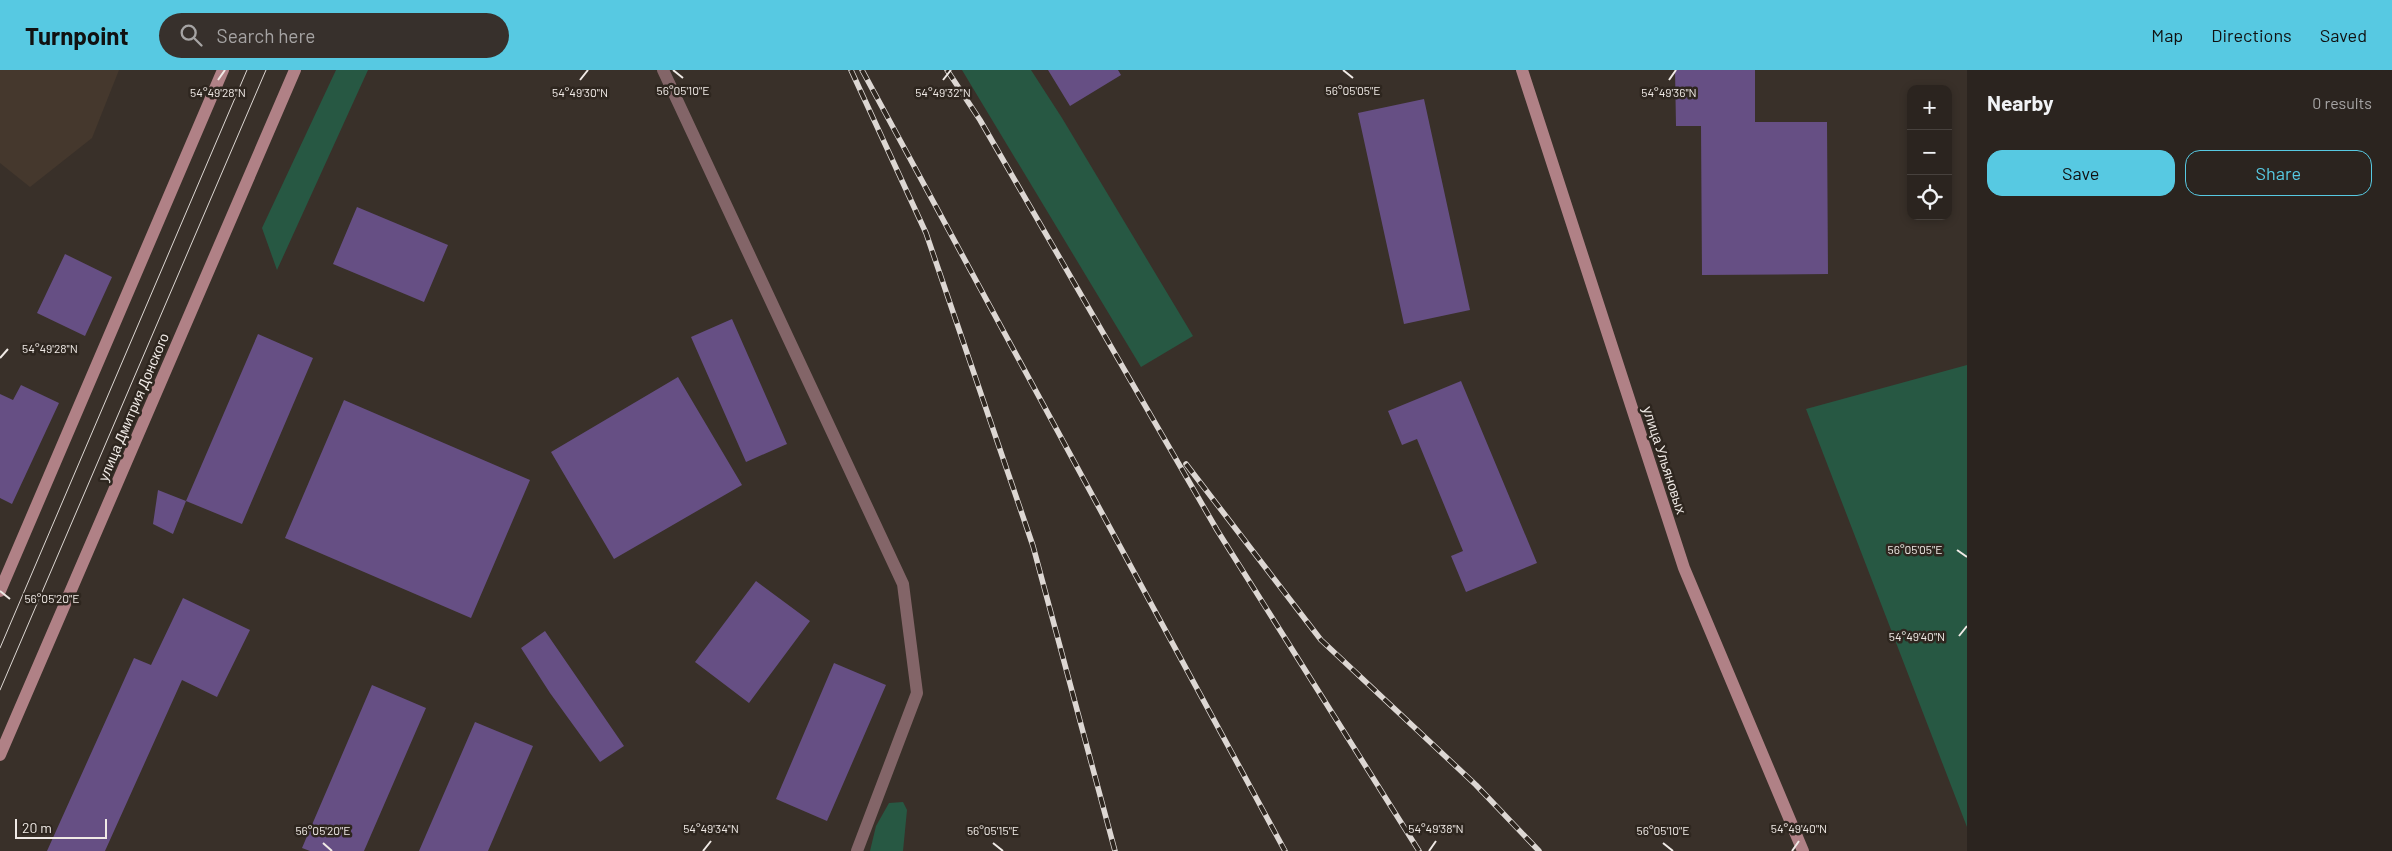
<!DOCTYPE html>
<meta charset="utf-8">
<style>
body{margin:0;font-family:Barlow,sans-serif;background:#37302c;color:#f1f3f6}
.controls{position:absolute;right:15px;top:15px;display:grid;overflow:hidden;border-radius:10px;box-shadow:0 2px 8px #0003}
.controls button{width:45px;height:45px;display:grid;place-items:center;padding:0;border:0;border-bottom:1px solid #47413d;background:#2b241f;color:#f1f3f6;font:25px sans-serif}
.scale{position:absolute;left:15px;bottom:12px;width:92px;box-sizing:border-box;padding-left:5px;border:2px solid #f0eae6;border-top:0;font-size:14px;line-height:18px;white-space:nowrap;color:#f0eae6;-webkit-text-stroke:4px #2e261f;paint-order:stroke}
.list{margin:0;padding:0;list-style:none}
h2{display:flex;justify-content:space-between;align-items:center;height:65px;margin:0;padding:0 20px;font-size:21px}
h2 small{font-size:16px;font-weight:400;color:#a6a4a4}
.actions{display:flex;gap:10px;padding:15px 20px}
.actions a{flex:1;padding:11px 0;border:1px solid #57c9e2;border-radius:15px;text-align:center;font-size:18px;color:#57c9e2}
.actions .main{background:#57c9e2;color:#111}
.icon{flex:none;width:28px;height:28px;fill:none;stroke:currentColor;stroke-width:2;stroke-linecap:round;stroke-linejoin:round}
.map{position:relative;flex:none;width:1967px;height:781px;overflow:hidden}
header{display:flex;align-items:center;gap:30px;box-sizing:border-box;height:70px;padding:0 25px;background:#57c9e2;color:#111}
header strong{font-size:24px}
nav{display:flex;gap:28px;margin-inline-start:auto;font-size:18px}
.search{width:350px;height:45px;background:#37302c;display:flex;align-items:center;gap:12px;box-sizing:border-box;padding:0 18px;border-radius:28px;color:#a6a4a4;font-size:19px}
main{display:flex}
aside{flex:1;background:#2b241f}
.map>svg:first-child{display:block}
.built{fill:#45382d}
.green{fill:#275843}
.building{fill:#664f84}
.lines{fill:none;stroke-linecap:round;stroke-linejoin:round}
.lane{stroke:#836568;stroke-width:12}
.secondary{stroke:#b08186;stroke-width:12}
.tram{stroke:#ddd7d3;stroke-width:1}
.rail-casing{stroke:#ddd7d3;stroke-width:5.5}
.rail{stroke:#2e261f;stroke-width:4;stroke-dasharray:11;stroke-linecap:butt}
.ticks{fill:none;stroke:#f0eae6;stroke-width:2}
.labels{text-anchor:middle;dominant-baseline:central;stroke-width:5;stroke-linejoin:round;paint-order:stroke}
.street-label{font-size:14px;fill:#f0eae6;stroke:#2e261f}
.ticks-label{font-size:12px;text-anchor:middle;fill:#f0eae6;stroke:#2e261f;stroke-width:5;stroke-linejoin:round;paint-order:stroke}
</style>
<header>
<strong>Turnpoint</strong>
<div class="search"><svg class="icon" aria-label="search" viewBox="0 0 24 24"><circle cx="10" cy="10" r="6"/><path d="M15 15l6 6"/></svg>Search here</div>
<nav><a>Map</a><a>Directions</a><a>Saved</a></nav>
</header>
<main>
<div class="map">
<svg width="1967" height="781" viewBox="0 0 1967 781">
<rect width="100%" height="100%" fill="#393029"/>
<!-- built -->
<path class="built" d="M0,0H119L92,68L30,117L0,93Z"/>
<!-- green -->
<path class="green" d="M336,0H368L277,200L262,158Z
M962,0H1031L1062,48L1193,266L1141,297Z
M1967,295V757L1806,339Z
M903,732L907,740L903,781H870L876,756L889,733Z"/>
<!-- building -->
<path class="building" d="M1048,0H1118L1121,5L1070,36Z
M1675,0H1755V52H1827L1828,204L1702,205L1701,56H1676Z
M1424,29L1470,240L1404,254L1358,43Z
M357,137L448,175L424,232L333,194Z
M65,184L112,207L85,266L37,243Z
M732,249L787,374L746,392L691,267Z
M258,264L313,288L242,454L186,431Z
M678,307L742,415L614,489L551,382Z
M1461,311L1537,493L1466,522L1451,486L1463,481L1417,369L1402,375L1388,341Z
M21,315L59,333L12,434L0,428V324L13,330Z
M344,330L530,410L471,548L285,468Z
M158,420L186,431L173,464L153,454Z
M756,511L810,551L749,633L695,592Z
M183,528L250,560L217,627L182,610L105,781H47L134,588L151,595Z
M545,561L624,676L600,692L550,623L521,578Z
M834,593L886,615L827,751L776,729Z
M372,615L426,638L364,781H310L302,778Z
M475,652L533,676L488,781H419Z"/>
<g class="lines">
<!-- lane -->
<path class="lane" d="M663,0L903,514L917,623L857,781"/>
<!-- secondary -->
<path class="secondary" d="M1522,0L1684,498L1803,781
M0,521L223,0
M0,685L295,0"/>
<!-- tram -->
<path class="tram" d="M0,578L247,0
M0,620L266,0"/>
<!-- rail casing -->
<g class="rail-casing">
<path id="rail" d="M851,0L926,163L1033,476L1115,781
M862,0L1285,781
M947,0L980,50L1217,460L1419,781
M1186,394L1321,570L1476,715L1539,781"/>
</g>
<!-- rail -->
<use href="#rail" class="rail"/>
</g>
<!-- ticks -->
<path class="ticks" d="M673,0L683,8M1343,0L1353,8M218,10L225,0M580,10L588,0M943,10L951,0M1669,10L1676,0M0,288L8,279M1957,480L1967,487M0,521L10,529M1959,566L1967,556M323,773L332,781M993,773L1003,781M1663,773L1673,781M703,781L711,771M1429,781L1436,771M1792,781L1799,771"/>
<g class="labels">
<!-- street labels -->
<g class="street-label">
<text transform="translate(133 337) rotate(-67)">улица Дмитрия Донского</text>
<text transform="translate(1665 390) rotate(72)">улица Ульяновых</text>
</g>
</g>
<g class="ticks-label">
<text x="683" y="25">56°05'10"E</text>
<text x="1353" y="25">56°05'05"E</text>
<text x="943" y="27">54°49'32"N</text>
<text x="218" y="27">54°49'28"N</text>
<text x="580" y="27">54°49'30"N</text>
<text x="1669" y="27">54°49'36"N</text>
<text x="50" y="283">54°49'28"N</text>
<text x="1915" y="484">56°05'05"E</text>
<text x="52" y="533">56°05'20"E</text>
<text x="1917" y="571">54°49'40"N</text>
<text x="711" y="763">54°49'34"N</text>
<text x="1436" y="763">54°49'38"N</text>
<text x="1799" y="763">54°49'40"N</text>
<text x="323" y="765">56°05'20"E</text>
<text x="993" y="765">56°05'15"E</text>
<text x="1663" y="765">56°05'10"E</text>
</g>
</svg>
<div class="controls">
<button>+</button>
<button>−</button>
<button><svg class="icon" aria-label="locate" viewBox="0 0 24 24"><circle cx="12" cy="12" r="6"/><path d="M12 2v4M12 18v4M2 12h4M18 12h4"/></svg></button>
</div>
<div class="scale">20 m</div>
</div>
<aside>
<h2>Nearby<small>0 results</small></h2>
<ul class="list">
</ul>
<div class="actions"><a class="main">Save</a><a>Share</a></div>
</aside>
</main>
